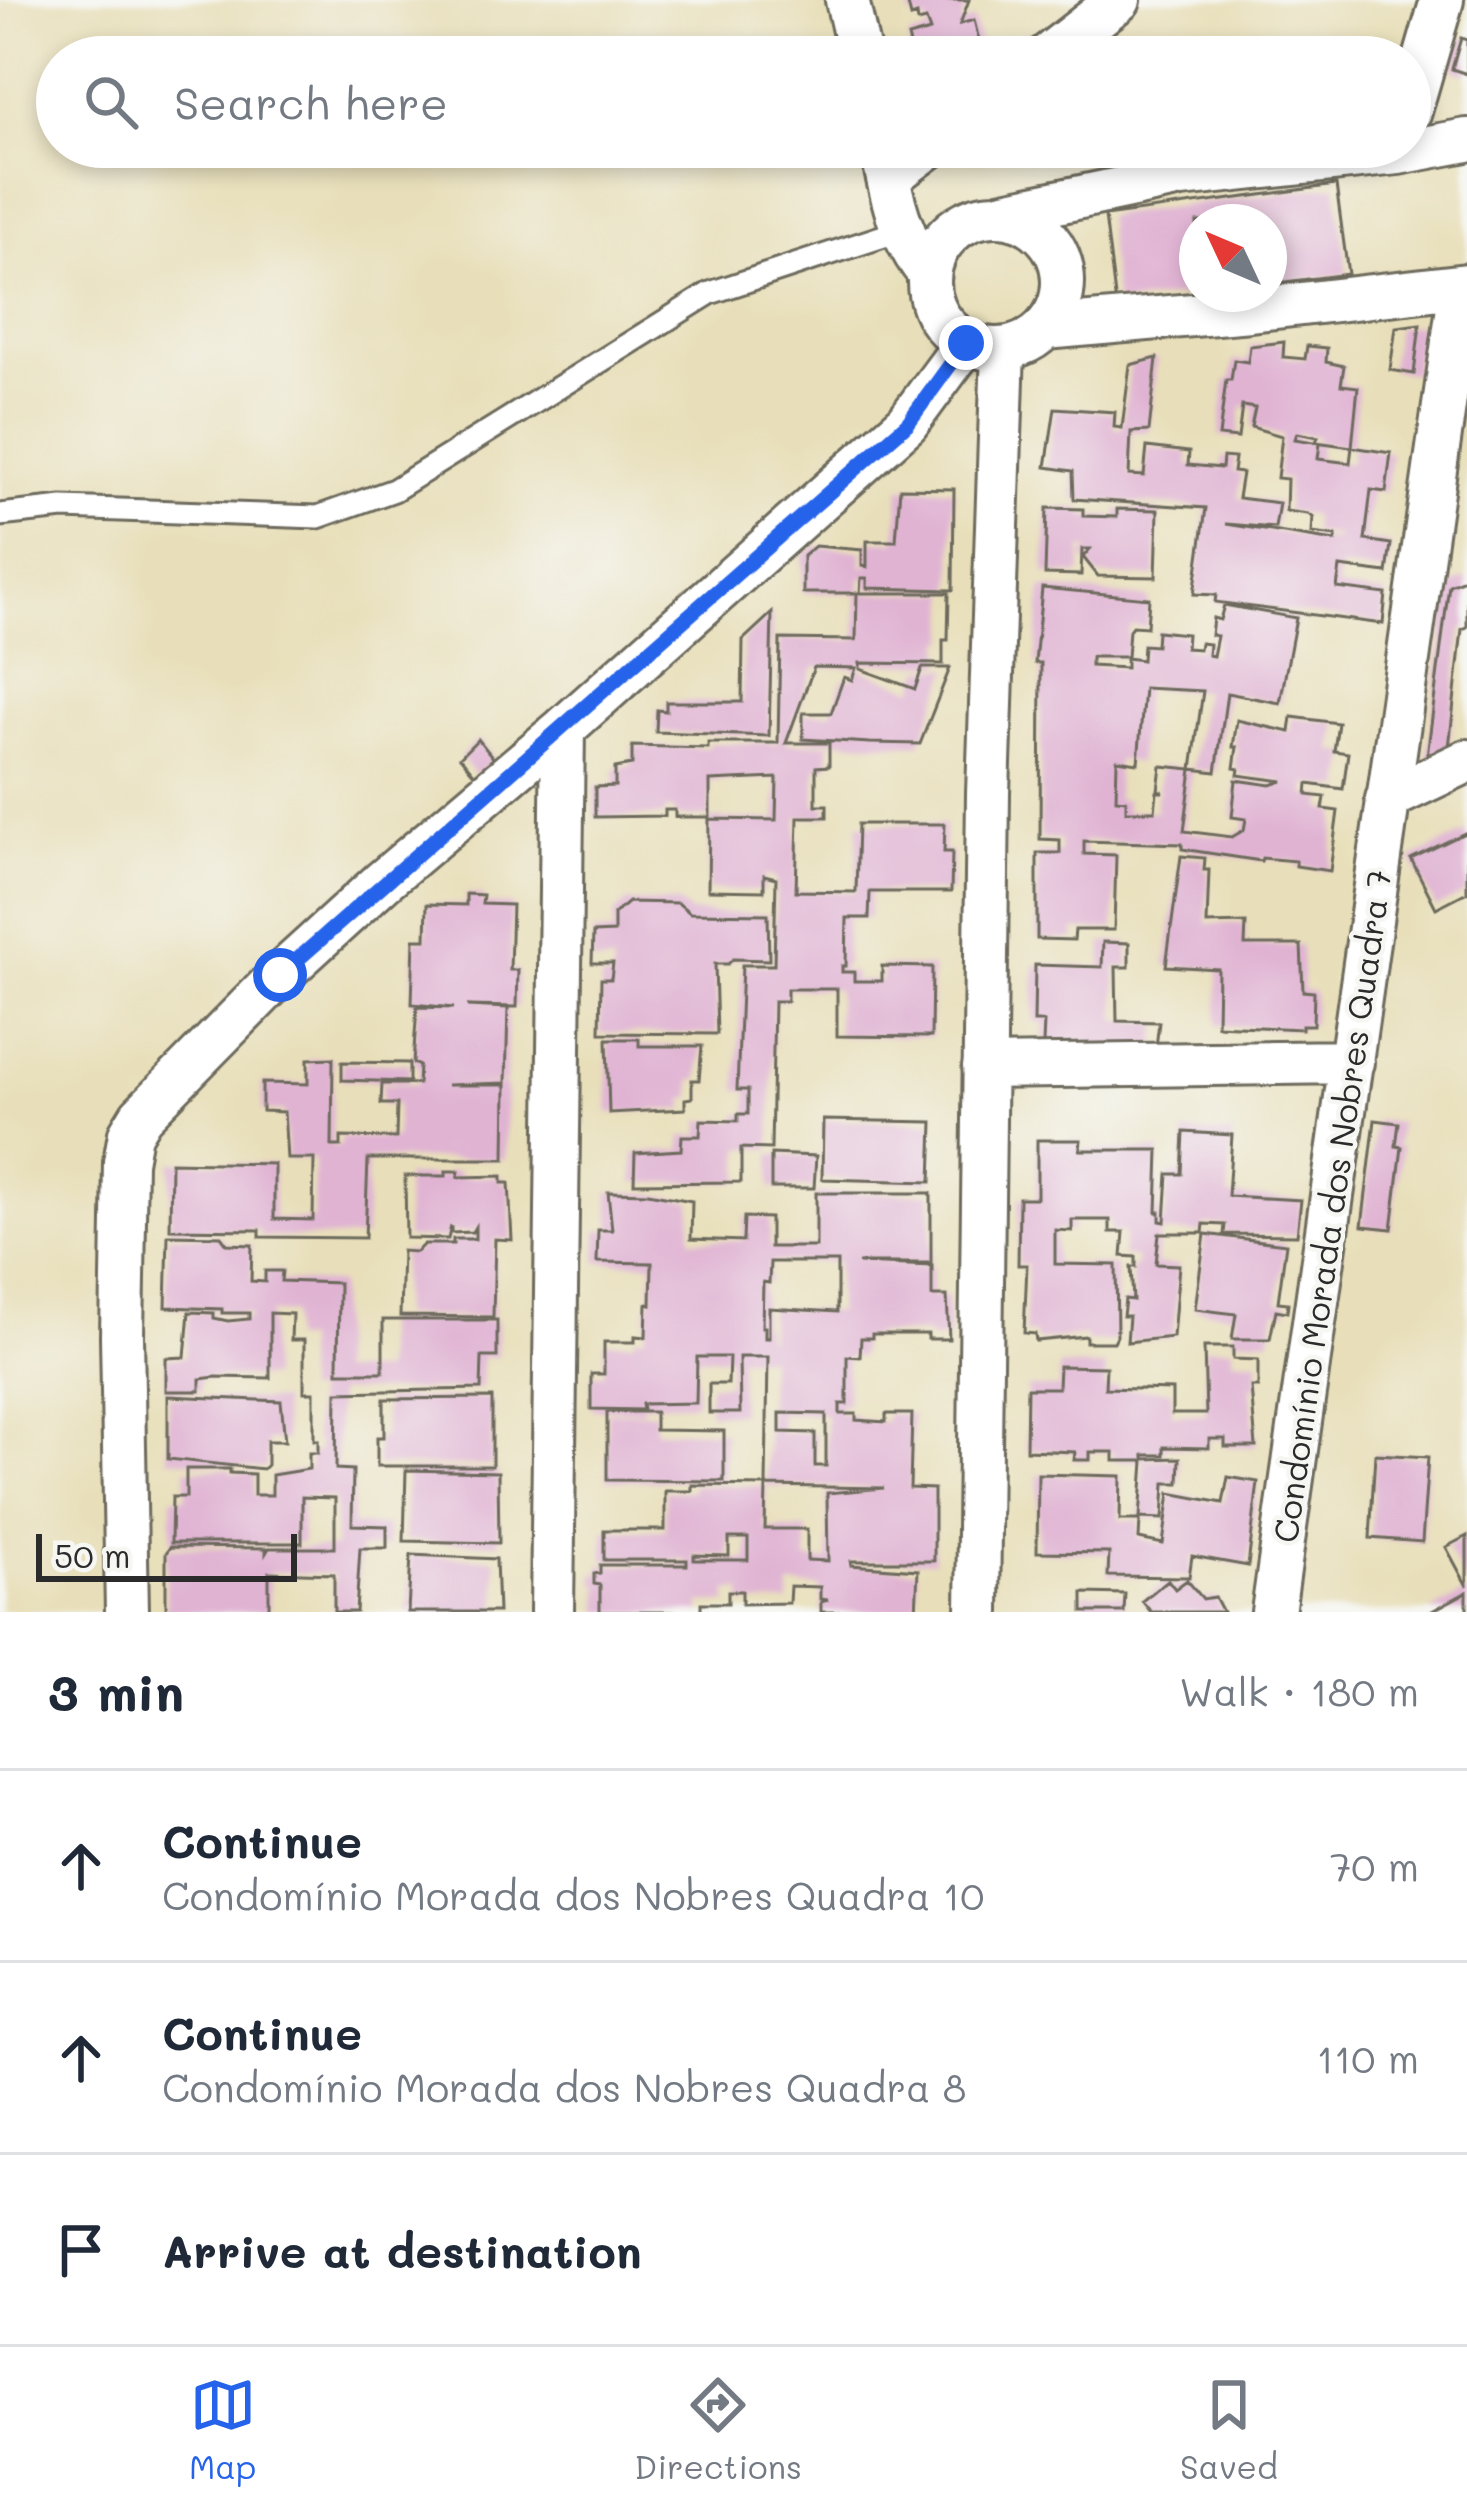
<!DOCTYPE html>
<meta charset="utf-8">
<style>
body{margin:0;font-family:Mali,sans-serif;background:#f2f2f3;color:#1f2937}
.compass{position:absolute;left:1179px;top:204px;width:108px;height:108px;border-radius:50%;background:#fff;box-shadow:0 6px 18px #0003;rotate:314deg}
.scale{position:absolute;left:36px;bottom:30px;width:261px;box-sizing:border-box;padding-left:12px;border:6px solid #2b2b2b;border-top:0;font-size:33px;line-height:42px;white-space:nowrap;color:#2b2b2b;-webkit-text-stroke:9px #f6f6f2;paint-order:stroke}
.stop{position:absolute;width:36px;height:36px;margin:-27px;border:9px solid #2563eb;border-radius:50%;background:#fff}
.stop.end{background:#2563eb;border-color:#fff;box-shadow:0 3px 12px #0008}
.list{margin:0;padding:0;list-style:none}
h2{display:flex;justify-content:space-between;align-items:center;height:156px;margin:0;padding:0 48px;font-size:51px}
h2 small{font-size:39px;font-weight:400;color:#747a83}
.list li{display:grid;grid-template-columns:78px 1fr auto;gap:36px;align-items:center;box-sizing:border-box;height:192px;padding:0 48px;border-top:3px solid #e0e1e3}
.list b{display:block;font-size:45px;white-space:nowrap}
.list p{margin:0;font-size:39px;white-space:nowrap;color:#747a83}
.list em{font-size:39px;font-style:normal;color:#747a83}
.icon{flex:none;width:66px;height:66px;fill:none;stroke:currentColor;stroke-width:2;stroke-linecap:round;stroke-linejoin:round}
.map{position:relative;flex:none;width:1467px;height:1612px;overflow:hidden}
.search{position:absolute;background:#fff;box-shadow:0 6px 18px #0003;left:36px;right:36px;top:36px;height:132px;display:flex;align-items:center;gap:30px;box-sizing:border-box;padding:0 42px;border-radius:66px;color:#747a83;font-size:45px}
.sheet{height:732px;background:#fff}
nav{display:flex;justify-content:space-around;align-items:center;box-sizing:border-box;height:168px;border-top:3px solid #e0e1e3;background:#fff;font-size:33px;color:#747a83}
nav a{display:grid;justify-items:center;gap:6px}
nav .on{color:#2563eb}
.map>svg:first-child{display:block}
.building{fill:#e0b3d3;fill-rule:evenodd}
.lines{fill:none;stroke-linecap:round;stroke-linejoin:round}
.lane-casing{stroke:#6d6a5d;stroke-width:27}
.street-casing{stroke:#6d6a5d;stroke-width:48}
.lane{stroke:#fff;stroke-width:21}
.street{stroke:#fff;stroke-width:42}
.route{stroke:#2563eb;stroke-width:15}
.labels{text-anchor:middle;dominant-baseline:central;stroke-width:9;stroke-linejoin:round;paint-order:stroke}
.street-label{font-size:33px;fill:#2b2b2b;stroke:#f6f6f2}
</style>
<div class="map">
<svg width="1467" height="1612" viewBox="0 0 1467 1612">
<rect width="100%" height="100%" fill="#f6f6f2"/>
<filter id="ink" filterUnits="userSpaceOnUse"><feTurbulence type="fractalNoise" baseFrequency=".00833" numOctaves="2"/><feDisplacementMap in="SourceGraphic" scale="24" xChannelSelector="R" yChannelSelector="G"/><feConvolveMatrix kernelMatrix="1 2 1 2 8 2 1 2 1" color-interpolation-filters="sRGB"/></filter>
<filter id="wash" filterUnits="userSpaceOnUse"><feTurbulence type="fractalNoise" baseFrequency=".004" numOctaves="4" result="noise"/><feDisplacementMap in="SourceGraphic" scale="48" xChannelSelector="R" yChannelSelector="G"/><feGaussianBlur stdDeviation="2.7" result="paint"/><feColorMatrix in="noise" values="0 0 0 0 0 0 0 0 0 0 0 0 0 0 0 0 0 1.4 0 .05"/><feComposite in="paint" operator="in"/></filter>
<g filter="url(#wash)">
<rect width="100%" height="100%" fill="#e8dfba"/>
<g id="blocks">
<!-- building -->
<path class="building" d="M907,0H969L960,24L974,20L983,56L913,57L908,37L930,31L926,20L918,22L917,15L911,17Z
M1461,38L1467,40V74L1452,69Z
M1336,185L1348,274L1269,284V222H1197V294L1116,305L1105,216Z
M1420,324L1414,374L1390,370L1396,327Z
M1284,342L1283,357L1305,359L1307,346L1327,348L1326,362L1344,366L1341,385L1358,387L1352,447L1316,442L1318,437L1297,433L1295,439L1320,443L1318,459L1350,463L1352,447L1391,453L1386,492L1371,490L1365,540L1391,544L1387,573L1340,567L1337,588L1386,594L1383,624L1215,602L1216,595L1194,594L1206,508L1074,499L1073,471L1046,467L1055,408L1115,412L1114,427L1122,428L1130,365L1157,358L1149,431L1131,432L1129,475L1144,476L1147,447L1189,452L1188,465L1222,468L1223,457L1235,458L1233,472L1242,473L1238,498L1279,503L1275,528L1226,524L1335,541L1336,536L1312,533L1313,517L1308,514L1286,511L1287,479L1277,478L1282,436L1251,427L1255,408L1242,406L1238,438L1219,436L1226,380H1231L1234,360L1248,362L1250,346Z
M900,488L954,489L953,590L867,588V578H861L860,593H803V556L815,546L862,550V566L867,567V541H896Z
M1047,508L1083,509V516L1117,517V509L1158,510L1156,577L1098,576L1083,557L1090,549H1082L1081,575L1045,574Z
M1467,578V627L1462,629L1448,757L1427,756L1449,585Z
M1042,588L1149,598L1147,627L1132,626L1129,630L1127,657H1091V666L1126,668V658L1142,660L1143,645L1156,646L1157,631L1187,634L1186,648L1199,649L1200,643L1209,644L1208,655L1213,656L1217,636L1211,635L1213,618L1220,620L1224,605L1296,618L1280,703L1227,693L1216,772L1192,769L1203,691L1144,688L1138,763L1117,760L1116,799L1126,800V811H1155L1157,792H1163L1158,790L1161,766L1192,769L1184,831L1232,837L1244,830L1246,819L1232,817L1236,780L1271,785L1283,781L1238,775L1239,769L1234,768L1237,747H1233L1237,720L1290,732L1292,717L1338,723L1334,751L1348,753L1343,789L1308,784L1307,795L1325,797L1323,809L1338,811L1330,871L1296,866V861L1262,858L1261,861L1182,849V844L1084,841V854L1116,855L1114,930H1075L1074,940L1037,939V853H1060V840L1040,839L1041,663H1035Z
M857,593H949L948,640H943V664L860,663V669L915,689L922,668H950L920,744L870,743L803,739V713H831L844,677L852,680L856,668L814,667L786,743H829V766L816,767V805H827V817H798L796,891L856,892L858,824H945L944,852H952L951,892H870L869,918H847L846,966H842V972H854V981H882V966L932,967L931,1037L837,1036V989H787V1001H774L771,1149L741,1148V1182L634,1183L635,1153L681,1150L682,1136H700L701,1120L738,1121V1114H748V1090H737L742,965H774L776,878L764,875V891L708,890L709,819L776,820L777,778L710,781V817H675V810H665V816L595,817V787L615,786V768L632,765V746L708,748V743H778L780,639L856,640Z
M772,613L769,736L656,732L657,710L666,711V702H742L743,640Z
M478,739L494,759L476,776L460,757Z
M1467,832V892L1436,908L1411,859Z
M1181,856L1205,858L1204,870H1209L1207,924L1246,923L1245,945H1301L1303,991L1314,992L1313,1025H1302V1029L1217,1025L1218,969L1166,966Z
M466,894L483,895L482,904L512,905L510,970H518L517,1007L467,1006L508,1008L506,1083L447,1085H506L505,1159H368L365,1238L260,1237V1230L170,1229L171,1162L274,1164V1219L313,1220L314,1159H287L284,1112L262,1111V1083L308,1084V1059L333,1058L332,1146H341V1137L396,1138L397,1104H381L382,1084H418L419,1066L413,1063L417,1007L454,1008L412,1004L414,939H426L427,904L466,905Z
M628,902L678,903L690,913L768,914L769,960L733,959L728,964H715L717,1034L600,1033L601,979H611L613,963H592L593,933L614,932V914Z
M1103,942L1129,943V967H1116L1117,1021L1159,1022L1156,1047L1043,1044L1044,1022H1034L1035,965L1102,967Z
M607,1039H639V1046H702L699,1080H692V1098L685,1099V1109L609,1113Z
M342,1062L409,1063V1082L342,1080Z
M823,1120L933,1122L931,1182L822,1179Z
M1375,1120L1399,1123L1396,1146L1402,1147L1392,1229L1362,1226Z
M1184,1132L1232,1135L1228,1196L1301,1200L1297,1235L1224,1234L1225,1225L1204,1224L1203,1233H1159L1156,1264L1179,1265L1173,1337L1127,1342L1129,1316H1123L1125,1299L1133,1300L1131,1267H1136V1257L1122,1256L1124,1232H1110V1220H1072V1231L1055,1230V1264L1116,1265L1117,1336L1114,1342H1086V1336L1036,1341L1035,1334L1024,1333L1027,1265H1018L1019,1198H1037V1140H1081L1080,1150H1159L1157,1212H1160V1221L1165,1222L1168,1174H1182Z
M771,1154L816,1156L814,1188H771Z
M446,1171H459L458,1177L502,1176V1183H509L512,1240L495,1239L493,1317L400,1316L402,1251L416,1252L424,1244H453V1239H475V1227L472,1232L451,1233V1226L448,1239L406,1238L405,1176H446Z
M608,1192L648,1193L692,1201L691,1239L743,1241L744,1217L770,1218V1247H816V1193H931V1263H858L932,1266V1296H947L949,1339H928V1334H872V1338H861L860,1357L847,1356V1404H840V1414H856V1420L886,1422V1414H912L910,1488L934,1489V1561H851V1565L918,1570L916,1612H821V1602L828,1600L820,1599V1587L790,1586L789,1603L742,1604V1591H728V1603H701V1612H600V1585L594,1584V1574L600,1573V1565H687V1560H604V1530H665V1491H692V1485L766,1486L765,1529H807V1560L828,1561L827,1493L884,1488L766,1486L768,1357H739L740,1413H709V1384H728L729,1357H697L696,1403L642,1404L643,1410L591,1409V1374H604V1342H635V1336L646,1337L647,1304L651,1305L652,1263L597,1262L598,1230H612ZM770,1262H837V1312L769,1308V1338H765V1327H762L763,1282L769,1283ZM780,1413L826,1414V1466H815V1433L780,1432ZM729,1538H748V1560H694V1555L729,1556Z
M1205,1234L1286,1244L1278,1302L1288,1303L1287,1312L1276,1310L1270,1339H1232L1236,1314L1195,1309Z
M168,1235L221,1236L227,1244L252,1245L251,1281L265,1282V1271H282L281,1281L339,1283L338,1372H383V1320H497V1357H482L481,1389L337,1392L336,1469L353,1470L352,1525L387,1526V1548H360L356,1612H334V1574L269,1572V1612H166V1553L170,1547L266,1548V1553L269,1548H335V1498L302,1497V1543H171L172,1497H186V1469H230V1473L254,1474V1495H272V1475L309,1469V1453H318V1440H314V1392H304V1340H291L292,1314L270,1313V1378L215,1377L200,1379V1391H166V1358L185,1357L189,1312L214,1313V1318L228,1321L249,1319V1313H222V1309L166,1307Z
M1204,1347H1233V1359L1258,1360V1387H1251L1256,1447H1225V1439H1209V1448L1164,1447V1455H1144V1459L1180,1458L1179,1483H1165L1163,1519L1140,1518L1144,1461H1114V1452H1090V1460H1074L1075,1452L1026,1450L1027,1388H1058L1059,1366L1106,1367L1105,1388L1172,1390V1414H1206Z
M168,1396L281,1401L285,1441H267V1465L263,1469L168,1459Z
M492,1398V1466H377V1437H384V1399Z
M607,1412H655V1430L724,1431V1481L607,1480Z
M1375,1454L1428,1457L1422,1542L1370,1538Z
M406,1470L498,1472L499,1543L404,1541Z
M1038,1474L1121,1476L1120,1520H1140L1139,1539L1163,1544L1170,1493L1223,1503L1228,1477L1258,1482L1248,1566L1192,1556L1189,1577L1108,1576L1109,1553L1037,1552Z
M1467,1536V1586L1446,1547Z
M411,1555L496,1559L498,1612H408Z
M1168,1580L1175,1589L1187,1580L1203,1599L1215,1597L1223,1612H1151L1142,1601Z
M1467,1592V1612H1430Z
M1083,1593L1125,1594L1124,1612H1083Z"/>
</g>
</g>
<g filter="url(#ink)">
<use href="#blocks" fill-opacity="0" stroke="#6d6a5d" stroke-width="3"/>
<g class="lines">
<!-- lane casing -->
<g class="lane-casing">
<path id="lane" d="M0,515L63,508L318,517L394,490L710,293L902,230"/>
</g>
<!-- street casing -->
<g class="street-casing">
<path id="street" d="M847,0L860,57
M1046,57L1119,0
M1410,111L1442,0
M881,147C891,191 898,238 929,273
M888,178L929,147
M1000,214L1181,176L1398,153L1467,140
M929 282a67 67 0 1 1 134 0a67 67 0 1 1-134 0Z
M1045,328L1250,310L1467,285
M1387,799L1467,761
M984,1067L1352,1062
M127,1612L122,1336L125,1162L130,1134L141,1116L280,975L382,882L563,729L907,423L966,343
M552,1612L563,729
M978,1612L988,793L1003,349
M1273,1612L1461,286"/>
</g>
<!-- lane -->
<use href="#lane" class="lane"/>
<!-- street -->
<use href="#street" class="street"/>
</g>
</g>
<g class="lines" filter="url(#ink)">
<!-- route -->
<path class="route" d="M280,975L908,423L966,343"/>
</g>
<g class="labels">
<!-- street labels -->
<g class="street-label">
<text transform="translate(1331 1206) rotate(-82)">Condomínio Morada dos Nobres Quadra 7</text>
</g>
</g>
</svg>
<svg class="compass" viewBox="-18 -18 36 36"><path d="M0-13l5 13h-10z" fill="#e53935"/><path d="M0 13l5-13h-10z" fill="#747a83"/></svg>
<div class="scale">50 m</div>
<div class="stop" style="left:280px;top:975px"></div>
<div class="stop end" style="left:966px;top:343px"></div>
<div class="search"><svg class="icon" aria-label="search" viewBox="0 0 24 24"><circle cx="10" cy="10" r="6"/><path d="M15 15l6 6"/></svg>Search here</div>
</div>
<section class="sheet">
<h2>3 min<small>Walk · 180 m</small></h2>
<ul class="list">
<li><svg class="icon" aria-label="ahead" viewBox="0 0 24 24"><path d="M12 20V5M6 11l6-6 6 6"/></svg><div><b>Continue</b><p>Condomínio Morada dos Nobres Quadra 10</p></div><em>70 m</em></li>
<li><svg class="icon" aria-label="ahead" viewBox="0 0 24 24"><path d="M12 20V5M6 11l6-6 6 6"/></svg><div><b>Continue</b><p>Condomínio Morada dos Nobres Quadra 8</p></div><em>110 m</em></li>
<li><svg class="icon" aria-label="arrive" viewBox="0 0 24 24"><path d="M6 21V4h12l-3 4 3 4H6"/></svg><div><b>Arrive at destination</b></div></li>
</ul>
</section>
<nav>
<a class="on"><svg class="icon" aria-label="map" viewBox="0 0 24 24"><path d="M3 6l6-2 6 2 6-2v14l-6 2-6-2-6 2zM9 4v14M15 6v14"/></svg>Map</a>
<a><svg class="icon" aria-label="directions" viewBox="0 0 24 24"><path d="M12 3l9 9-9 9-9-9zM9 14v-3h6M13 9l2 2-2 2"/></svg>Directions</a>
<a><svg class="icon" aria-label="saved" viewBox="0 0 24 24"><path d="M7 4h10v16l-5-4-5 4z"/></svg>Saved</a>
</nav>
